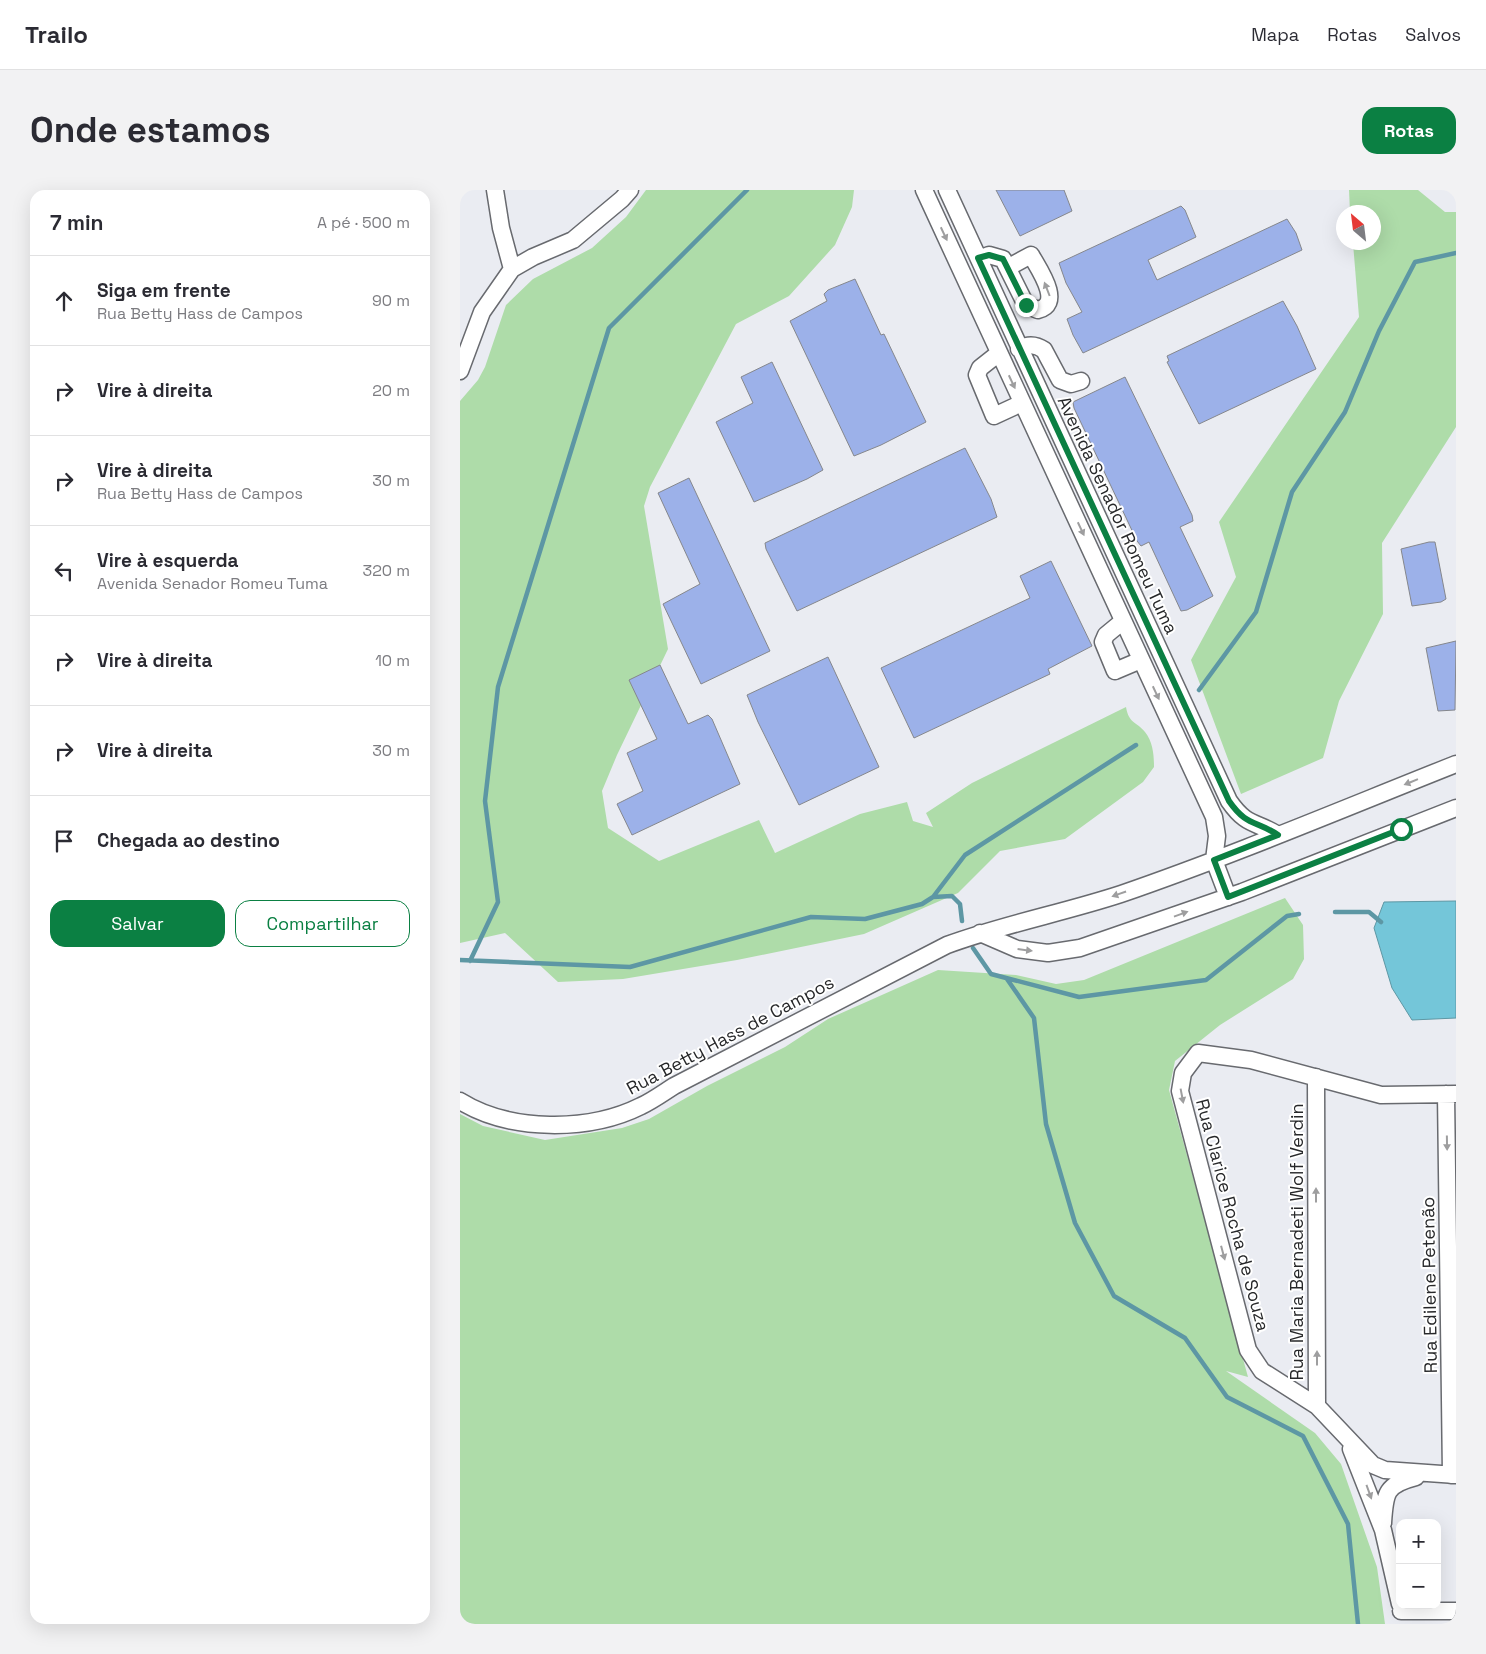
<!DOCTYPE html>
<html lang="pt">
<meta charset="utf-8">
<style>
body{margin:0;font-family:"Space Grotesk",sans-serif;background:#f2f2f3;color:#2b2b33}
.controls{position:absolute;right:15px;bottom:15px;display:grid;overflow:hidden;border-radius:10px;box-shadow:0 5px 20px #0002}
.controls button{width:45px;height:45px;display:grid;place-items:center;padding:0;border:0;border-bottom:1px solid #e1e1e2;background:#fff;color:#2b2b33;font:25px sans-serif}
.compass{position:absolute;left:876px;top:15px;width:45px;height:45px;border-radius:50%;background:#fff;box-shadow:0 5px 20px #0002;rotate:332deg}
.stop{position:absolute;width:15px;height:15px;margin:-11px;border:4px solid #0b8043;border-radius:50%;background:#fff}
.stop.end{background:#0b8043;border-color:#fff;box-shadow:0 1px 5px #0008}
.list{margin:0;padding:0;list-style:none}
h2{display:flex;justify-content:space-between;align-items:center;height:65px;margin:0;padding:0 20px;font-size:21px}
h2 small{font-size:16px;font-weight:400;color:#7c7c81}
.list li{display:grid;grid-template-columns:32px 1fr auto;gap:15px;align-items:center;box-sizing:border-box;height:90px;padding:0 20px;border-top:1px solid #e1e1e2}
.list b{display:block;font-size:19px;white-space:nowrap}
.list p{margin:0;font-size:16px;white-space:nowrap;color:#7c7c81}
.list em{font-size:16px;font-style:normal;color:#7c7c81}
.actions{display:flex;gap:10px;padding:15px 20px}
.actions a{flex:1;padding:11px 0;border:1px solid #0b8043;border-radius:15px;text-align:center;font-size:18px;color:#0b8043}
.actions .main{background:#0b8043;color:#fff}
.icon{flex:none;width:28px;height:28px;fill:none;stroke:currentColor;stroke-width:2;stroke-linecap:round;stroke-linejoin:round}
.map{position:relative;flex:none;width:996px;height:1434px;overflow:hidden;border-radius:15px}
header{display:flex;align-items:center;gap:30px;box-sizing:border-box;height:70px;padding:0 25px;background:#fff;border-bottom:1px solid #e1e1e2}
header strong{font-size:24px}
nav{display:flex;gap:28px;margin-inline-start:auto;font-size:18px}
.intro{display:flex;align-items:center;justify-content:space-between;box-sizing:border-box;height:120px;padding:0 30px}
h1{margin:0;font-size:35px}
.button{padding:12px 22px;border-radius:15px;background:#0b8043;color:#fff;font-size:18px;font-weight:700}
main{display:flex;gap:30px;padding:0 30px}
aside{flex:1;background:#fff;border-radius:15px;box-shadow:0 5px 20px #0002}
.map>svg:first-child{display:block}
.green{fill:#aedca9}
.water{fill:#74c6d9;stroke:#5d97a4}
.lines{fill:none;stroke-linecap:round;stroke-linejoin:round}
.stream{stroke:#5d97a4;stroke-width:4.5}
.building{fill:#9cb1e9;stroke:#85878c}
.minor-casing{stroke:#686a6f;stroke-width:19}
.minor{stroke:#fff;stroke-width:16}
.oneway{fill:#9e9e9f}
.route{stroke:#0b8043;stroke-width:6}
.labels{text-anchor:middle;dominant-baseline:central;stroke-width:4;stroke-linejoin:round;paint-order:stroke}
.street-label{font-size:18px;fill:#27282a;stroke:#fff}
</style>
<header>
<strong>Trailo</strong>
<nav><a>Mapa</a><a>Rotas</a><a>Salvos</a></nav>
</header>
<div class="intro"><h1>Onde estamos</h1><a class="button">Rotas</a></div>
<main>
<aside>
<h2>7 min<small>A pé · 500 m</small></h2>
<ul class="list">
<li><svg class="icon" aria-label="ahead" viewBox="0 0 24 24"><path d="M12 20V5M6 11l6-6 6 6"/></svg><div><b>Siga em frente</b><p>Rua Betty Hass de Campos</p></div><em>90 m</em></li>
<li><svg class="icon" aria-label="right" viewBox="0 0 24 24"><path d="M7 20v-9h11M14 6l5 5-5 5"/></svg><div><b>Vire à direita</b></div><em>20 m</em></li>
<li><svg class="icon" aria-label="right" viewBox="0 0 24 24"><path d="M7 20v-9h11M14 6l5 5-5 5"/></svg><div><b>Vire à direita</b><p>Rua Betty Hass de Campos</p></div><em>30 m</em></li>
<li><svg class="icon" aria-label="left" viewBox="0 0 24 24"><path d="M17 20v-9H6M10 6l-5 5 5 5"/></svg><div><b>Vire à esquerda</b><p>Avenida Senador Romeu Tuma</p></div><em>320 m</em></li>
<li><svg class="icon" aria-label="right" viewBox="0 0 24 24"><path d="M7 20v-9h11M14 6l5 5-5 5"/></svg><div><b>Vire à direita</b></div><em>10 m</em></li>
<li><svg class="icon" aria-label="right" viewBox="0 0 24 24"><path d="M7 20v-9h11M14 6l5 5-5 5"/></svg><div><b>Vire à direita</b></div><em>30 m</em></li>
<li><svg class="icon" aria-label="arrive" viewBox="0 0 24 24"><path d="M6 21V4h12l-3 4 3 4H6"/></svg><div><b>Chegada ao destino</b></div></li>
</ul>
<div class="actions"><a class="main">Salvar</a><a>Compartilhar</a></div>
</aside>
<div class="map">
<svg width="996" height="1434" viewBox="0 0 996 1434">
<rect width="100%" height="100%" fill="#eaecf2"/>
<!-- green -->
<path class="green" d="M186,0H394L392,17L375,55L329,106L276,134L190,297L184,316L208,459L157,565L142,601L148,638L199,671L299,630L315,663L400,624L447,612L453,631L473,637L466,623L512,593L666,517C669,534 676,531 685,542C693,552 694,565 694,577L683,592L605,649L540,661L498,703L404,744L277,770L163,789L98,792L45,743L0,753V211L18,190L25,177L46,115L73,89L132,58L166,27Z
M889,0H958L985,22H996V237L922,353L923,424L879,511L863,568L781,604L731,470L776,387L759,332L899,127L893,53L914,52V22H890Z
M825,708L843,735L844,769L833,789L760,835L715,871L709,900L788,1187L766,1181L855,1243L881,1274L917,1377L925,1434H0V924L23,936L85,950L162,938L189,929L247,896L325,857L368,829L478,780L556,785L596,794L624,790Z"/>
<!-- water -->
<path class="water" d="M996,711V828L952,830L932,798L914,738L924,712Z"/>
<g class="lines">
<!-- stream -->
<path class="stream" d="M739,500L796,422L832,302L885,222L919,141L955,72L996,63
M473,707L505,665L676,555
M875,722H909L921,732
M513,758L531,784L619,807L746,790L827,726L839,724
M0,770L170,777L351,727L405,729L462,714L473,707L492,706L500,714L502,731
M10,771L38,712L25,611L38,497L149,138L287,0
M547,789L574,828L586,934L615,1033L654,1106L725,1148L767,1207L843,1246L888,1334L898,1434"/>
</g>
<!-- building -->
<path class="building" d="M536,0H604L612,21L560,46Z
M721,16L725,20L736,47L688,70L697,90L827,29L836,43L842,60L623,163L613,145L607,129L622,122L606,93L599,73Z
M395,89L421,145L424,144L466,232L421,255L394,266L330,131L367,111L364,104L368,100Z
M823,111L837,136L856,179L739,234L707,172L709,171L707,166Z
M312,172L363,280L347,289L294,312L256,232L293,213L281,187Z
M665,187L732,325L733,331L720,337L753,406L727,420L721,421L689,352L681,356L677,351L614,218L613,212Z
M505,258L531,309L537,327L337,421L306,359L305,353Z
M229,288L310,461L241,494L203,414L240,394L198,303Z
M969,352H975L986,409L981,412L952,416L941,359Z
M591,371L632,456L588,479L590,484L454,548L421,478L570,408L560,386Z
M996,451L995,520L978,521L966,458Z
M368,467L419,577L339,615L298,532L287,505Z
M200,475L228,534L248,525L252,529L280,594L172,645L157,614L183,601L167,563L197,549L169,490Z"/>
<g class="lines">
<!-- minor casing -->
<g class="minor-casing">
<path id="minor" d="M35,0L41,38L52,79
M464,0L754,627L757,646L754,670L768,707
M487,0L769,611C787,637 796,631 818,645
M519,69L529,65L543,69L566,115L578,120C604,114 578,78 571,65L549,77
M559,159C568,154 575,154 584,160L600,190L611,194L621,191
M539,163L520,178L517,185L534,226L562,213
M0,181L22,122L52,79L73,67L113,50L162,9L170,0
M663,431L646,445L643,452L655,481L681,470
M520,743L557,759L588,763L620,758L782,702L996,618
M856,887L857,1216
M986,904L991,1285
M996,904L921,905L791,870L738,863L723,883L720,901L788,1160L802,1181L857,1216L913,1275L925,1280L996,1285
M0,911C50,942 129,942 181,916C192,911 203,903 214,896L487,755C544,734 603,723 661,704C774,665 885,618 996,574
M891,1259L923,1340L940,1414
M923,1333C925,1303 925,1295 956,1287
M941,1421H996"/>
</g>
<!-- minor -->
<use href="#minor" class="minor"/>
</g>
<!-- one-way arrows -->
<defs><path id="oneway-solid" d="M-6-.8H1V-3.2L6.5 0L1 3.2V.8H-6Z" transform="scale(1.25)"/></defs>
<g class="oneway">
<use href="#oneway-solid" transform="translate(484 44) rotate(65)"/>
<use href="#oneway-solid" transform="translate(587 99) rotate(-111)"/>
<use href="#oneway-solid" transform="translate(552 192) rotate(65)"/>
<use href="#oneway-solid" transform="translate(621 339) rotate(65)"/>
<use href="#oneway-solid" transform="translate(696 503) rotate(65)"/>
<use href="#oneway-solid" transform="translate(951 592) rotate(158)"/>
<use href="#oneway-solid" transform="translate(659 704) rotate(161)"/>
<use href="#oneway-solid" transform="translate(721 724) rotate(-20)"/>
<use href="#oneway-solid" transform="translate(565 760) rotate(7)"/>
<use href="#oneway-solid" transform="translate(722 906) rotate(79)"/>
<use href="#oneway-solid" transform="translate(987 953) rotate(89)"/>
<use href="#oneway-solid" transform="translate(856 1005) rotate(-90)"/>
<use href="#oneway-solid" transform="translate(763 1063) rotate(75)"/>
<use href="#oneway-solid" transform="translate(857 1168) rotate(-90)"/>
<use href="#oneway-solid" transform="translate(909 1302) rotate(70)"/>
</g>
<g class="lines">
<!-- route -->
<path class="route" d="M566,115L543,69L529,65L518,68L769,611C787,637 796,630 818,645L754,670L768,707L941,639"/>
</g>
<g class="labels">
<!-- street labels -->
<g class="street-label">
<text transform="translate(658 325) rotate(65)">Avenida Senador Romeu Tuma</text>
<text transform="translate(270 845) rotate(-28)">Rua Betty Hass de Campos</text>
<text transform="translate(773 1025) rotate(75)">Rua Clarice Rocha de Souza</text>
<text transform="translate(836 1052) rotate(-90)">Rua Maria Bernadeti Wolf Verdin</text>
<text transform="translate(969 1095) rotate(-91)">Rua Edilene Petenão</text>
</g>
</g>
</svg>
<div class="controls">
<button>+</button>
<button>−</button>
</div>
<svg class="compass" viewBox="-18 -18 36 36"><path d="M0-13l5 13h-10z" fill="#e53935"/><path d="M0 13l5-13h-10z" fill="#7c7c81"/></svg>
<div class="stop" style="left:941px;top:639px"></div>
<div class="stop end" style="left:566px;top:115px"></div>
</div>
</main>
